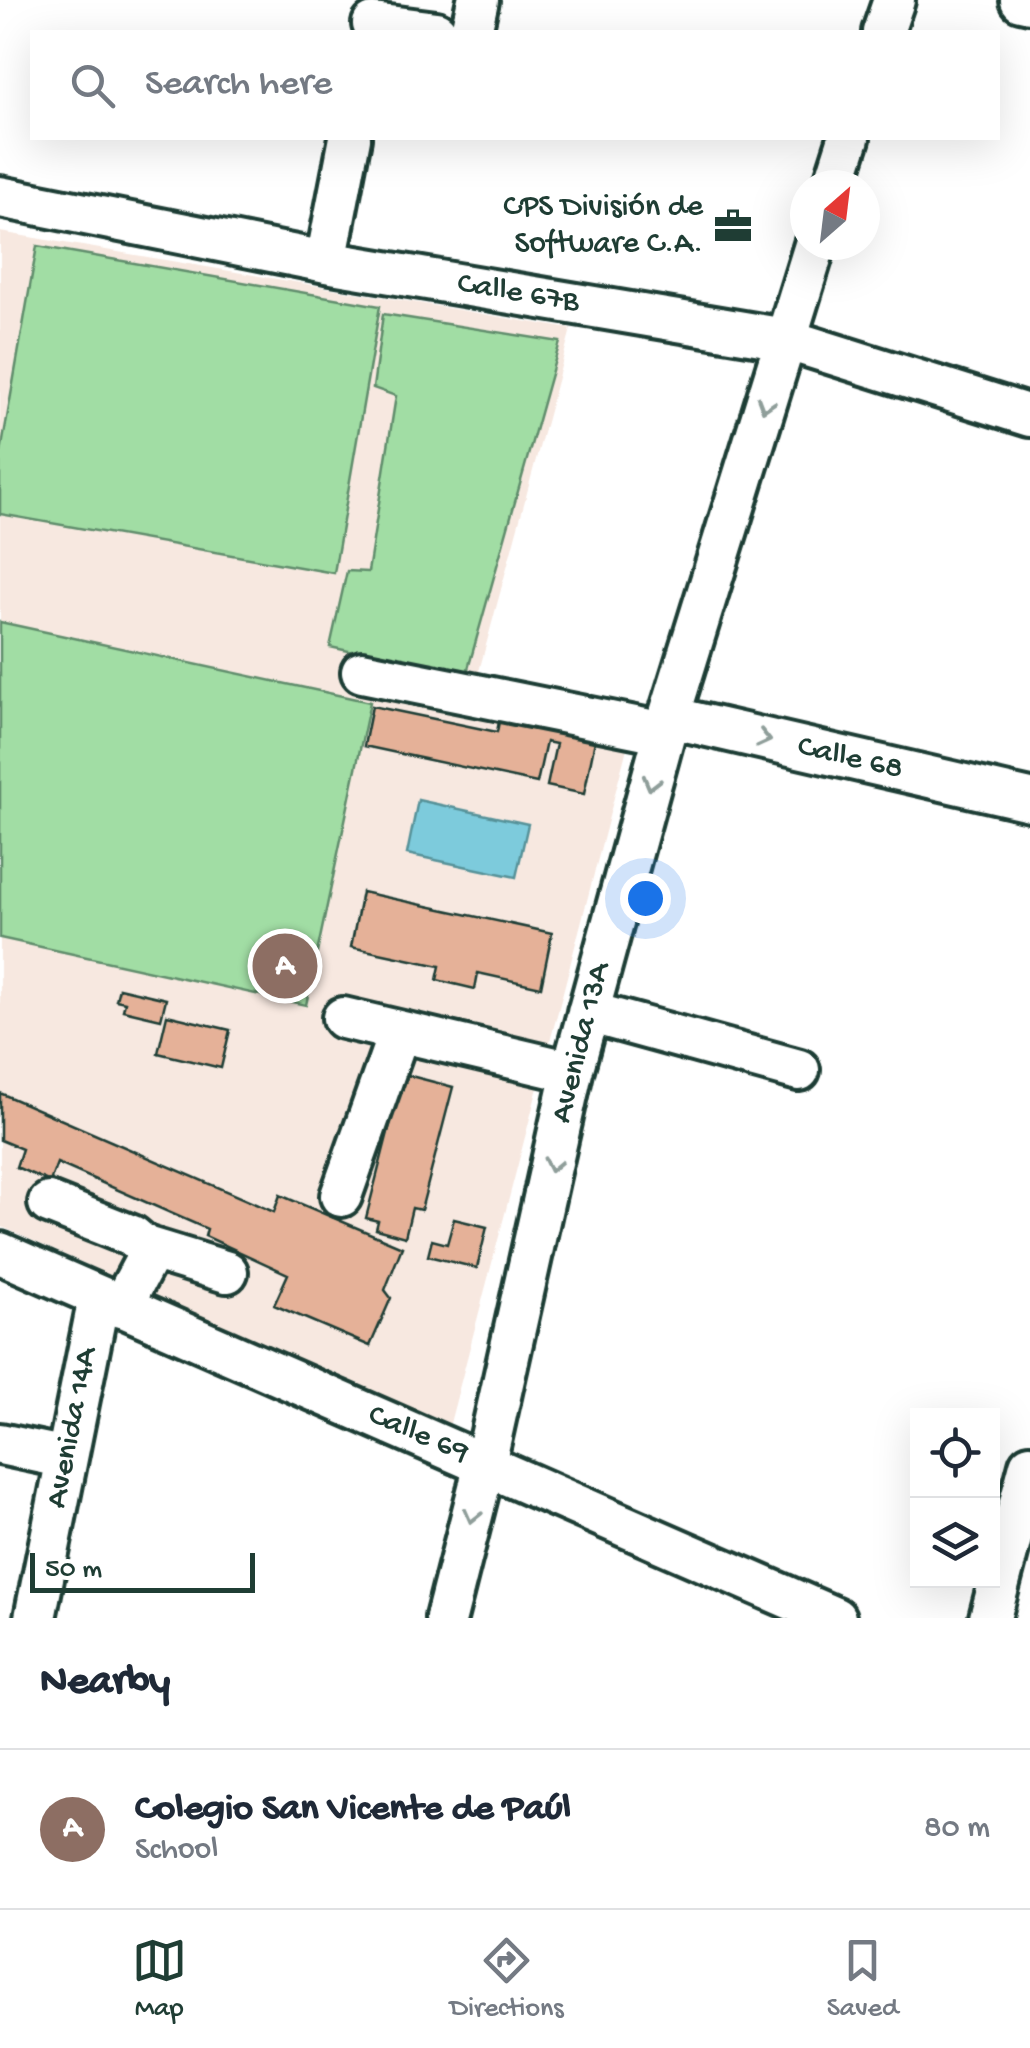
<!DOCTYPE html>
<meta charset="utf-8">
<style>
body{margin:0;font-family:"Gochi Hand",sans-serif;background:#f2f2f3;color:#1f2937}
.controls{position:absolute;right:30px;bottom:30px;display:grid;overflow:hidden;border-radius:0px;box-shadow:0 10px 40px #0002}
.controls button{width:90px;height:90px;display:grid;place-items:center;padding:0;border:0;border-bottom:2px solid #e0e1e3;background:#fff;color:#1f2937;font:50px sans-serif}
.compass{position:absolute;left:790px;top:170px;width:90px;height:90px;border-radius:50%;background:#fff;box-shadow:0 10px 40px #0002;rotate:28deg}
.scale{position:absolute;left:30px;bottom:25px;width:225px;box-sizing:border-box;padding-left:10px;border:5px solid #1f3d34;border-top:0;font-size:28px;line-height:35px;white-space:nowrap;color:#1f3d34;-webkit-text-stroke:8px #fff;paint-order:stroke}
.you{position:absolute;left:645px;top:898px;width:35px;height:35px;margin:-25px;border:8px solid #fff;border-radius:50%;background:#1a73e8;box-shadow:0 0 0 15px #1a73e833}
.badge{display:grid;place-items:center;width:65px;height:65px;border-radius:50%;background:#1f3d34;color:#fff;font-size:32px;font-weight:700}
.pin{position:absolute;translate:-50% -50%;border:5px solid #fff;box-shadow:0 2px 10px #0006}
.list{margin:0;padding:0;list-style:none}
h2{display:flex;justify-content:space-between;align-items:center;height:130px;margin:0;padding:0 40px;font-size:42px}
h2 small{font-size:32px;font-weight:400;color:#747a83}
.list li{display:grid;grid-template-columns:65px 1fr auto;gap:30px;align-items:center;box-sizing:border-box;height:160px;padding:0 40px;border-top:2px solid #e0e1e3}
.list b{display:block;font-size:38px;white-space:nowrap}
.list p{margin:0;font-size:32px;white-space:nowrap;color:#747a83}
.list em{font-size:32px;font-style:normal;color:#747a83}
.icon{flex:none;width:55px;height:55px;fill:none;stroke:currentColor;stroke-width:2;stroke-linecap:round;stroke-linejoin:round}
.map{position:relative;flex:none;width:1030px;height:1618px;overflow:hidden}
.search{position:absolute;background:#fff;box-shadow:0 10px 40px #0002;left:30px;right:30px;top:30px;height:110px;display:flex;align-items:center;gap:25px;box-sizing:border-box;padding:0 35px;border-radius:0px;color:#747a83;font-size:38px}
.sheet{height:290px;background:#fff}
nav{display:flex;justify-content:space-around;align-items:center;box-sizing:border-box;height:140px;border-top:2px solid #e0e1e3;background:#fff;font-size:28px;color:#747a83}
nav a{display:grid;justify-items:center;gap:5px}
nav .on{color:#1f3d34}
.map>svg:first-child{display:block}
.built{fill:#f7e8e0}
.green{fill:#a1dda4;stroke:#608d6c;stroke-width:2.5}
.water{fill:#7dcbdc;stroke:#579299;stroke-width:2.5}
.building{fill:#e5b198;stroke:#1f3d34;stroke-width:2.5}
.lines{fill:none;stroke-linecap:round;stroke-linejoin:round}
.minor-casing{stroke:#1f3d34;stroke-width:48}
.minor{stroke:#fff;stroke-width:40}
.oneway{stroke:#8f9e9a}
.labels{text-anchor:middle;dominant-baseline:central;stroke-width:8;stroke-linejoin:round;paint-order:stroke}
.poi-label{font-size:32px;fill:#1f3d34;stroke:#fff;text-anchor:end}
.street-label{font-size:32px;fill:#1f3d34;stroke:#fff}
</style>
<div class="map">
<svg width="1030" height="1618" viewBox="0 0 1030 1618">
<rect width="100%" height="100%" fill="#fff"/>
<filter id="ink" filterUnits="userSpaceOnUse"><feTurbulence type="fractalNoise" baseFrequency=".01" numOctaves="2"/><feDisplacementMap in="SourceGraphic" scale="20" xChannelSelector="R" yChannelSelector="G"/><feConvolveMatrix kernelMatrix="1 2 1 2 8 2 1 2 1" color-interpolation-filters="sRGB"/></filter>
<g filter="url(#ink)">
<!-- built -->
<path class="built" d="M0,232L571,329L478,675L638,706L449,1427L0,1226Z"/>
<!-- green -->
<path class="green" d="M37,246L380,306L334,573L0,514V458Z
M383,314L560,342L466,676L330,647L347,571L368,572L396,396L373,388Z
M0,622L370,702L306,1005L0,938Z"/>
<!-- water -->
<path class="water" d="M418,800L528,824L516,877L407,854Z"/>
<!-- building -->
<path class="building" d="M372,706L497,732L501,711L597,731L584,794L547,786L556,744L546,742L537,783L364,746Z
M362,892L552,933L541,987L478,973L475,989L437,980L440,966L351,947Z
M119,988L166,999L161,1019L123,1010L125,1002L116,1000Z
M167,1015L230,1030L221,1068L158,1053Z
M403,1074L453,1087L421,1210L412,1208L405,1237L376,1229L378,1221L366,1218Z
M0,1093L274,1212L280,1195L402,1247L385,1290L391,1298L370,1346L274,1305L288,1274L205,1236L207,1229L57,1163L50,1182L16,1167L22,1149L0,1140Z
M454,1219L487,1227L477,1268L428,1256L432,1240L447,1244Z"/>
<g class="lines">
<!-- minor casing -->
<g class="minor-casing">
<path id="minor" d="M1021,0L1030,2
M373,24L436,32
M471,32L478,0
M883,32L894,0
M834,185L849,138
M0,197L326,262L785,339L1030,416
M326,262L350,138
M362,672L665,733
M669,717L1030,800
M588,1012L799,1070
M343,1018L572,1072
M341,1196L399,1032
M49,1203L132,1236L145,1247V1262L121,1307
M145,1247L227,1272
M0,1253L835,1618
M0,1444L67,1458
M35,1618L99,1298
M446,1618L485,1464L572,1072L669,717L815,245
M990,1618L1030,1465"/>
</g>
<!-- minor -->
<use href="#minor" class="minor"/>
</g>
<!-- one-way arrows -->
<defs><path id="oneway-chevron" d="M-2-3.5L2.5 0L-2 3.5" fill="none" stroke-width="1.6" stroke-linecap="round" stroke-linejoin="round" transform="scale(2.5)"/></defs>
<g class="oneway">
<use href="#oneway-chevron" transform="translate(765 405) rotate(107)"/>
<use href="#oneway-chevron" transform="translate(764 739) rotate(13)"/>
<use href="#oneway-chevron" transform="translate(651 783) rotate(105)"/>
<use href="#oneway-chevron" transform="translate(552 1165) rotate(102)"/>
<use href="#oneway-chevron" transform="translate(472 1516) rotate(104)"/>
</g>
</g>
<!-- icons -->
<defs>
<g id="office-bare" transform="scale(3)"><path d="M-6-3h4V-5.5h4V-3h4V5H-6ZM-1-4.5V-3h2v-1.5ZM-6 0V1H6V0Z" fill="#1f3d34" stroke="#fff" stroke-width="2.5" paint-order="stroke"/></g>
</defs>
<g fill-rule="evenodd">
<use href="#office-bare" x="733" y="226"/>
</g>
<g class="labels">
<!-- poi labels -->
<g class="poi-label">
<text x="703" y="208">CPS División de<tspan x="703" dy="37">Software C.A.</tspan></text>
</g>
<!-- street labels -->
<g class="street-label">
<text transform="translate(518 294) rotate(9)">Calle 67B</text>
<text transform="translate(850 759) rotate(13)">Calle 68</text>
<text transform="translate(582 1043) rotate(-76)">Avenida 13A</text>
<text transform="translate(73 1428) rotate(-79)">Avenida 14A</text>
<text transform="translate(418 1435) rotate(23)">Calle 69</text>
</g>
</g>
</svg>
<div class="controls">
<button><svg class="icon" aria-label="locate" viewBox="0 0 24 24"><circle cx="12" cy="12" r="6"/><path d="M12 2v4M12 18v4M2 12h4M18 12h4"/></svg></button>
<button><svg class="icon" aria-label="layers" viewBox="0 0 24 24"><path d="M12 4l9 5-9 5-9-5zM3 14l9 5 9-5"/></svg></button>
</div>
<svg class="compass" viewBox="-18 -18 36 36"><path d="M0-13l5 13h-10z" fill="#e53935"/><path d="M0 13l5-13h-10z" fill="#747a83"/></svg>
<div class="scale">50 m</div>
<div class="you"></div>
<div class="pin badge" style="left:285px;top:966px;background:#8d6e63">A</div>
<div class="search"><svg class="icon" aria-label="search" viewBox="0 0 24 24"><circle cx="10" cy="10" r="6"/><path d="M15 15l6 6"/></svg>Search here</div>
</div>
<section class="sheet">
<h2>Nearby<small></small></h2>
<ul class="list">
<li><span class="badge" style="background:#8d6e63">A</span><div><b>Colegio San Vicente de Paúl</b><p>School</p></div><em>80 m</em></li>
</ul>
</section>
<nav>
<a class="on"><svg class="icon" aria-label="map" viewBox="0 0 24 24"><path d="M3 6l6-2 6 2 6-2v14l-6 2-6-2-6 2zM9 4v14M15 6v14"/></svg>Map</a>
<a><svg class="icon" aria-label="directions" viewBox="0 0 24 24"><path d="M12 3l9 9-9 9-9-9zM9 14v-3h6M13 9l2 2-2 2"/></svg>Directions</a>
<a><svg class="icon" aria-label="saved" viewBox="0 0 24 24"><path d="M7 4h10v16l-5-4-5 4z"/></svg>Saved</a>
</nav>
